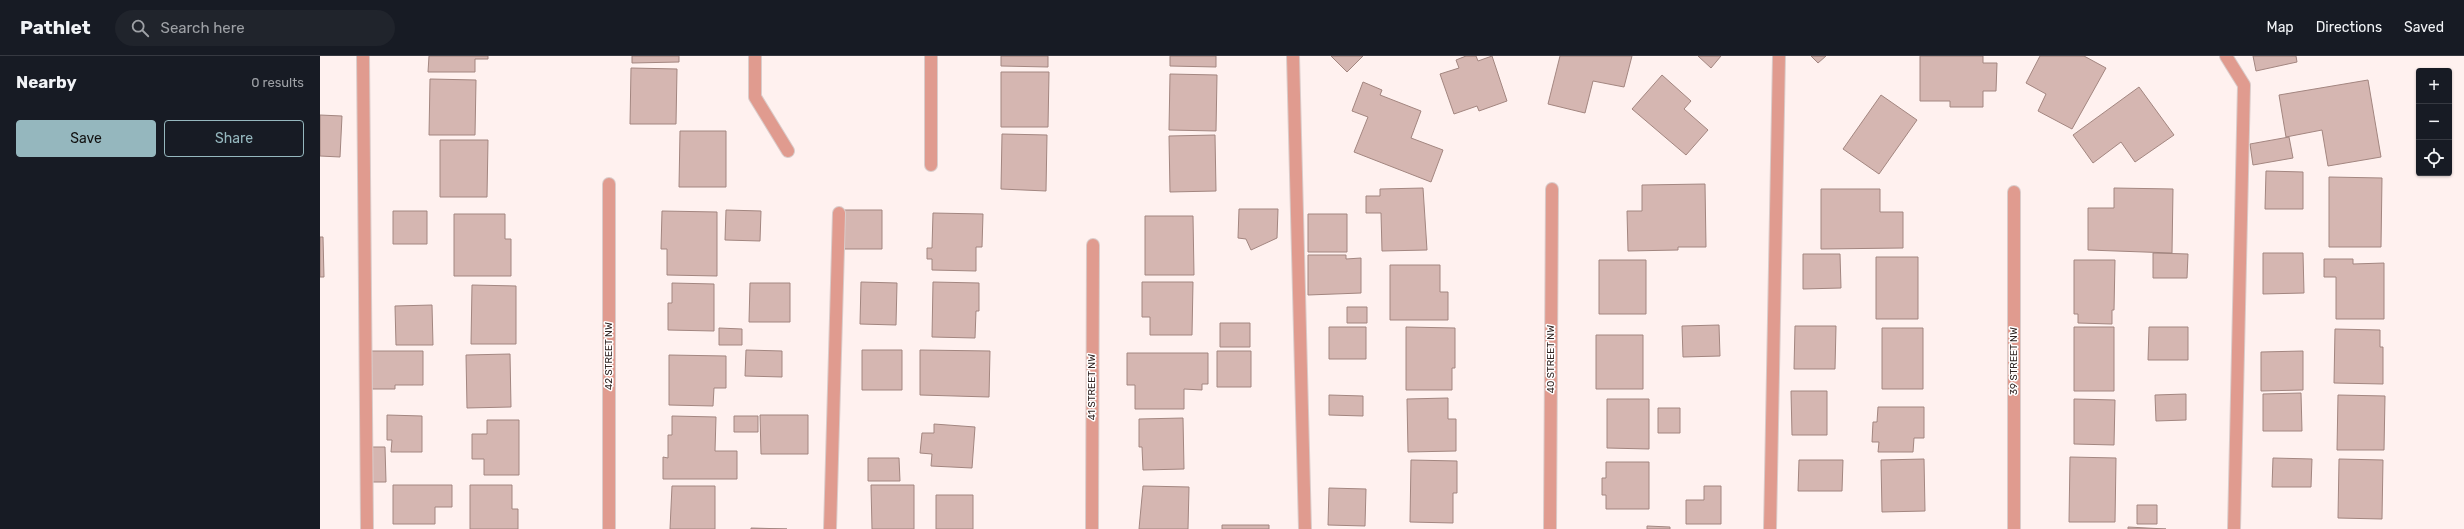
<!DOCTYPE html>
<meta charset="utf-8">
<style>
body{margin:0;font-family:Rubik,sans-serif;background:#20242c;color:#f1f3f6}
.controls{position:absolute;right:12px;top:12px;display:grid;overflow:hidden;border-radius:4px;box-shadow:0 1px 3px #0004}
.controls button{width:36px;height:36px;display:grid;place-items:center;padding:0;border:0;border-bottom:1px solid #363941;background:#171b24;color:#f1f3f6;font:20px sans-serif}
.list{margin:0;padding:0;list-style:none}
h2{display:flex;justify-content:space-between;align-items:center;height:52px;margin:0;padding:0 16px;font-size:17px}
h2 small{font-size:13px;font-weight:400;color:#9ea1a6}
.actions{display:flex;gap:8px;padding:12px 16px}
.actions a{flex:1;padding:9px 0;border:1px solid #95b7be;border-radius:4px;text-align:center;font-size:14px;color:#95b7be}
.actions .main{background:#95b7be;color:#111}
.icon{flex:none;width:22px;height:22px;fill:none;stroke:currentColor;stroke-width:2;stroke-linecap:round;stroke-linejoin:round}
.map{position:relative;flex:none;width:2144px;height:473px;overflow:hidden}
header{display:flex;align-items:center;gap:24px;box-sizing:border-box;height:56px;padding:0 20px;background:#171b24;border-bottom:1px solid #363941}
header strong{font-size:19px}
nav{display:flex;gap:22px;margin-inline-start:auto;font-size:14px}
.search{width:280px;height:36px;background:#20242c;display:flex;align-items:center;gap:10px;box-sizing:border-box;padding:0 14px;border-radius:22px;color:#9ea1a6;font-size:15px}
main{display:flex}
aside{flex:1;background:#171b24}
.map>svg:first-child{display:block}
.building{fill:#d5b6b1;stroke:#a38680}
.lines{fill:none;stroke-linecap:round;stroke-linejoin:round}
.minor-casing{stroke:#daccca;stroke-width:14}
.minor{stroke:#e09b8f;stroke-width:12}
.labels{text-anchor:middle;dominant-baseline:central;stroke-width:3;stroke-linejoin:round;paint-order:stroke}
.street-label{font-size:10px;fill:#302422;stroke:#fff}
</style>
<header>
<strong>Pathlet</strong>
<div class="search"><svg class="icon" aria-label="search" viewBox="0 0 24 24"><circle cx="10" cy="10" r="6"/><path d="M15 15l6 6"/></svg>Search here</div>
<nav><a>Map</a><a>Directions</a><a>Saved</a></nav>
</header>
<main>
<aside>
<h2>Nearby<small>0 results</small></h2>
<ul class="list">
</ul>
<div class="actions"><a class="main">Save</a><a>Share</a></div>
</aside>
<div class="map">
<svg width="2144" height="473" viewBox="0 0 2144 473">
<rect width="100%" height="100%" fill="#fff1ef"/>
<!-- building -->
<path class="building" d="M109,0H168V3H155V16H108Z
M312,0H359V6L312,7Z
M681,0H728V11L681,10Z
M850,0H896V11L850,10Z
M1011,0H1043L1027,16Z
M1146,0H1156L1158,5L1172,0L1187,45L1159,55L1157,50L1134,58L1120,18L1139,12L1136,4Z
M1240,0H1312L1304,31L1273,25L1265,57L1228,48Z
M1378,0H1401L1391,12Z
M1491,0H1506L1498,7Z
M1600,0H1663V7H1677L1676,35H1663V51H1630V45H1600Z
M1720,0H1764L1786,12L1752,73L1718,55L1726,38L1706,27Z
M1933,0H1976L1977,6L1936,15Z
M311,12L357,13L356,68H310Z
M681,16H729L728,71H681Z
M850,18L897,19L896,75L849,74Z
M1342,19L1371,45L1364,53L1388,74L1366,99L1312,53Z
M110,23L156,24L155,79H109Z
M2048,24L2061,101L2008,110L2002,74L1966,81L1959,39Z
M1043,26L1062,34L1060,39L1101,55L1091,82L1123,94L1111,126L1034,96L1048,61L1032,55Z
M1819,31L1854,79L1815,106L1801,86L1773,107L1753,79Z
M1561,39L1597,64L1559,118L1523,93Z
M0,59L22,60L20,101L0,100Z
M360,75H406V131H359Z
M682,78L727,79L726,135L681,133Z
M895,79L896,135L850,136L849,80Z
M1969,81L1973,102L1933,109L1930,88Z
M120,84H168L167,141H120Z
M1946,115L1983,116V153H1945Z
M2009,121L2062,122L2061,191H2009Z
M1385,128L1386,191H1358V194L1308,195L1307,155H1322V129Z
M1103,132L1107,194L1062,195L1061,157H1046V140H1060V133Z
M1794,132L1853,133L1852,197L1768,194V152H1794Z
M1501,133H1560V156H1583V192L1501,193Z
M919,153H958L957,182L931,194L926,183L918,182Z
M406,154L441,155L440,185L405,184Z
M521,154H562V193H521Z
M73,155H107V188H73Z
M342,155L397,156V220L347,219V193H341Z
M613,157L663,158L662,191H656V215L612,214V203H607V192H612Z
M134,158H185V183H191V220H134Z
M988,158H1027V196H988Z
M825,160H873L874,219H825Z
M0,181H3L4,221H0Z
M1833,197L1868,198L1867,222H1833Z
M1943,197H1983L1984,237L1943,238Z
M1483,198H1520L1521,232L1483,233Z
M988,199H1026V203L1041,202V237L988,239Z
M1556,201H1598V263H1556Z
M2004,203H2033V208L2064,207V263H2016V221H2004Z
M1279,204H1326V258H1279Z
M1754,204H1795L1794,254H1792V268L1758,267V258H1754Z
M1070,209H1120V236H1128V264H1070Z
M541,226L577,227L576,269L540,268Z
M613,226L659,227V255H656L655,282L612,281Z
M822,226H873L872,279H830V261H822Z
M352,227L394,228V275L348,274V247H352Z
M430,227H470V266H429Z
M152,229L196,230V288H151Z
M112,249L113,289H76L75,250Z
M1027,251H1047V267H1027Z
M900,267H930V291H900Z
M1399,269L1400,300L1363,301L1362,270Z
M1475,270H1516L1515,313H1474Z
M1009,271H1046V303H1009Z
M1086,271L1135,272V312H1132V334H1086Z
M1754,271H1794V335H1754Z
M1829,271H1868V304H1828Z
M399,272L422,273V289H399Z
M1562,272H1603V333H1562Z
M2015,273L2060,274V291H2063V328L2014,327Z
M1276,279H1323V333H1276Z
M426,294L462,295V321L425,320Z
M542,294H582V334H542Z
M600,294L670,295L669,341L600,339Z
M51,295H103V329H75V333H51Z
M897,295H931V331H897Z
M1983,295V334L1941,335V296Z
M807,297H888V328H882V334L864,333V353H815V329H807Z
M190,298L191,351L147,352L146,299Z
M349,299L406,300V332H394L393,350L349,349Z
M1471,335H1507V379H1472Z
M1981,337L1982,375H1943V338Z
M1866,338V364L1836,365L1835,339Z
M1009,339L1043,340V360L1009,359Z
M2018,339L2065,340L2064,394H2017Z
M1128,342V363H1136V395L1088,396L1087,343Z
M1287,343H1329V393L1287,392Z
M1754,343L1795,344L1794,389L1754,388Z
M1558,351H1604V382H1594L1593,396H1558L1559,386H1552L1553,366H1557Z
M1338,352H1360V377H1338Z
M67,359L102,360V396H71L72,384H67Z
M440,359H488V398H441Z
M352,360L396,361L395,395H417V423H343V401L348,402V379H352Z
M414,360H438V376H414Z
M863,362L864,413L823,414L822,391H819V363Z
M167,364H199V419H164V403H152V378H167Z
M614,368L655,371L652,412L611,410L612,398L600,397L602,377H614Z
M47,391H65L66,426H48Z
M1750,401L1796,402L1795,466H1749Z
M548,402H579L580,425H548Z
M1953,402L1992,403L1991,431H1952Z
M1604,403L1605,455L1562,456L1561,404Z
M2019,403L2063,404L2062,463L2018,462Z
M1091,404L1137,405V437H1133V467L1090,466Z
M1479,404H1523L1522,435H1478Z
M1286,406H1329V453H1286V439H1282V422H1286Z
M73,429H132V451H115V468H73Z
M150,429H192V453H198V473H150Z
M551,429H594V473H552Z
M352,430H395V473H350Z
M823,430L869,431L868,473H819Z
M1384,430H1401V468H1366V444H1384Z
M1009,432L1046,433L1045,470L1008,469Z
M616,439H653V473H616Z
M1817,449H1837V468H1817Z
M902,469H949V473H902Z
M1327,470L1350,471V473H1327Z
M1808,471L1846,473H1808Z
M431,472L467,473H431Z"/>
<g class="lines">
<!-- minor casing -->
<g class="minor-casing">
<path id="minor" d="M43,0L47,473
M435,0V41L468,95
M611,0V109
M973,0L985,473
M1906,0L1924,29L1914,473
M289,128V473
M510,473L519,157
M772,473L773,189
M1230,473L1232,133
M1450,473L1459,0
M1694,473V136"/>
</g>
<!-- minor -->
<use href="#minor" class="minor"/>
</g>
<g class="labels">
<!-- street labels -->
<g class="street-label">
<text transform="translate(289 300) rotate(-90)">42 STREET NW</text>
<text transform="translate(1231 303) rotate(-90)">40 STREET NW</text>
<text transform="translate(1694 305) rotate(-90)">39 STREET NW</text>
<text transform="translate(772 331) rotate(-90)">41 STREET NW</text>
</g>
</g>
</svg>
<div class="controls">
<button>+</button>
<button>−</button>
<button><svg class="icon" aria-label="locate" viewBox="0 0 24 24"><circle cx="12" cy="12" r="6"/><path d="M12 2v4M12 18v4M2 12h4M18 12h4"/></svg></button>
</div>
</div>
</main>
